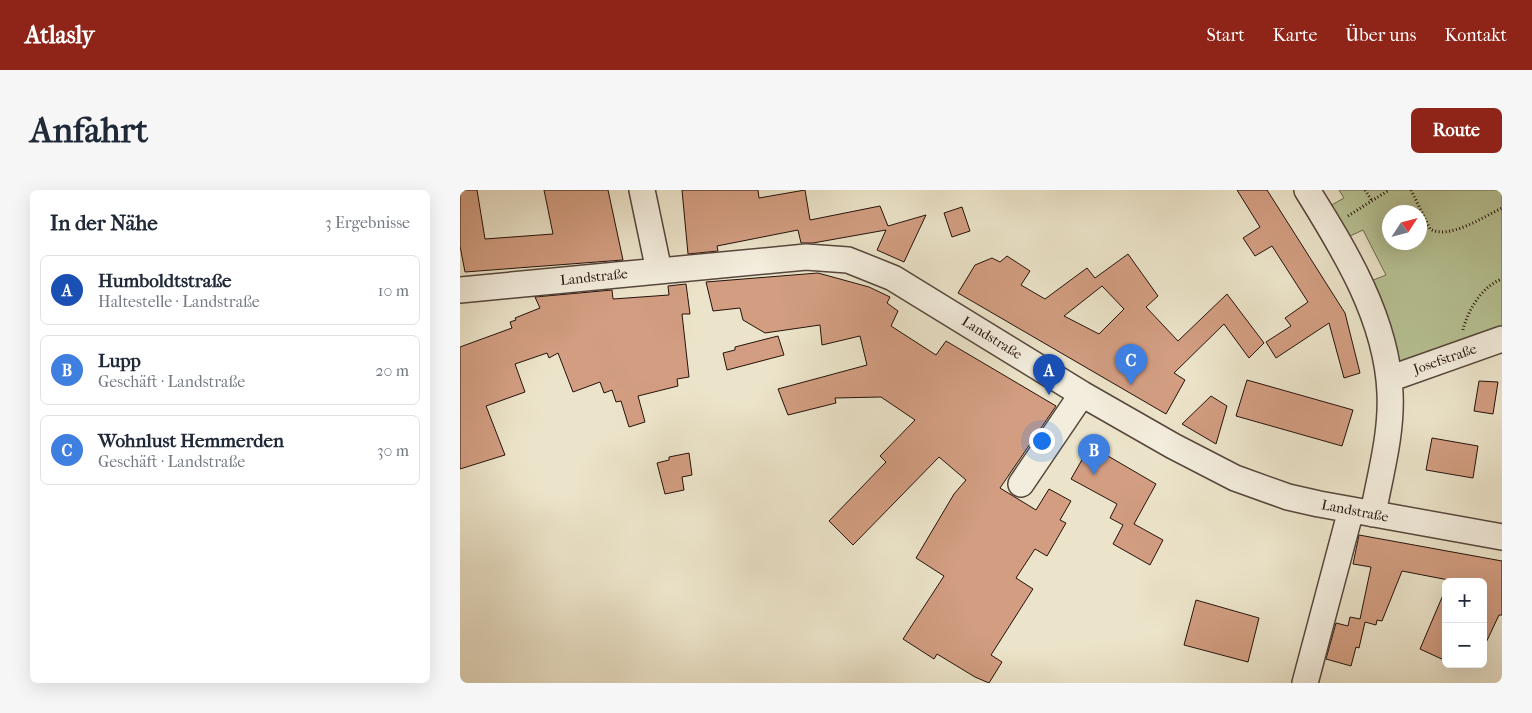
<!DOCTYPE html>
<html lang="de">
<meta charset="utf-8">
<style>
body{margin:0;font-family:"IM FELL French Canon",serif;background:#f6f6f7;color:#1f2937}
.controls{position:absolute;right:15px;bottom:15px;display:grid;overflow:hidden;border-radius:8px;box-shadow:0 5px 20px #0002}
.controls button{width:45px;height:45px;display:grid;place-items:center;padding:0;border:0;border-bottom:1px solid #e0e1e3;background:#fff;color:#1f2937;font:25px sans-serif}
.compass{position:absolute;left:922px;top:15px;width:45px;height:45px;border-radius:50%;background:#fff;box-shadow:0 5px 20px #0002;rotate:54deg}
.you{position:absolute;left:581px;top:250px;width:18px;height:18px;margin:-12px;border:4px solid #fff;border-radius:50%;background:#1a73e8;box-shadow:0 0 0 8px #1a73e833}
.badge{display:grid;place-items:center;width:32px;height:32px;border-radius:50%;background:#8f2418;color:#fff;font-size:16px;font-weight:700}
.pin{position:absolute;translate:-50% -41px;filter:drop-shadow(0 1px 2px #0008)}
.pin::after{content:'';position:absolute;top:26px;width:18px;height:15px;background:inherit;clip-path:polygon(0 0,100% 0,50% 100%)}
.list{margin:0;padding:0;list-style:none}
h2{display:flex;justify-content:space-between;align-items:center;height:65px;margin:0;padding:0 20px;font-size:21px}
h2 small{font-size:16px;font-weight:400;color:#747a83}
.list li{display:grid;grid-template-columns:32px 1fr auto;gap:15px;align-items:center;box-sizing:border-box;height:70px;margin:0 10px 10px;padding:0 10px;border:1px solid #e0e1e3;border-radius:8px}
.list b{display:block;font-size:19px;white-space:nowrap}
.list p{margin:0;font-size:16px;white-space:nowrap;color:#747a83}
.list em{font-size:16px;font-style:normal;color:#747a83}
.map{position:relative;flex:none;width:1042px;height:493px;overflow:hidden;border-radius:8px}
header{display:flex;align-items:center;gap:30px;box-sizing:border-box;height:70px;padding:0 25px;background:#8f2418;color:#fff}
header strong{font-size:24px}
nav{display:flex;gap:28px;margin-inline-start:auto;font-size:18px}
.intro{display:flex;align-items:center;justify-content:space-between;box-sizing:border-box;height:120px;padding:0 30px}
h1{margin:0;font-size:35px}
.button{padding:12px 22px;border-radius:8px;background:#8f2418;color:#fff;font-size:18px;font-weight:700}
main{display:flex;gap:30px;padding:0 30px}
aside{flex:1;background:#fff;border-radius:8px;box-shadow:0 5px 20px #0002}
.map>svg:first-child{display:block}
.green{fill:#b8c496;stroke:#6e6b50;fill-rule:evenodd}
.building{fill:#d29d81;stroke:#24120b;fill-rule:evenodd}
.lines{fill:none;stroke-linecap:round;stroke-linejoin:round}
.minor-casing{stroke:#56463b;stroke-width:28}
.path{stroke:#24120b;stroke-width:3;stroke-dasharray:1 2.5;stroke-linecap:butt}
.minor{stroke:#f3eddd;stroke-width:25}
.labels{text-anchor:middle;dominant-baseline:central;stroke-width:4.5;stroke-linejoin:round;paint-order:stroke}
.street-label{font-size:14px;fill:#24120b;stroke:#f3eddd}
</style>
<header>
<strong>Atlasly</strong>
<nav><a>Start</a><a>Karte</a><a>Über uns</a><a>Kontakt</a></nav>
</header>
<div class="intro"><h1>Anfahrt</h1><a class="button">Route</a></div>
<main>
<aside>
<h2>In der Nähe<small>3 Ergebnisse</small></h2>
<ul class="list">
<li><span class="badge" style="background:#1a4fb4">A</span><div><b>Humboldtstraße</b><p>Haltestelle · Landstraße</p></div><em>10 m</em></li>
<li><span class="badge" style="background:#3f7fe0">B</span><div><b>Lupp</b><p>Geschäft · Landstraße</p></div><em>20 m</em></li>
<li><span class="badge" style="background:#3f7fe0">C</span><div><b>Wohnlust Hemmerden</b><p>Geschäft · Landstraße</p></div><em>30 m</em></li>
</ul>
</aside>
<div class="map">
<svg width="1042" height="493" viewBox="0 0 1042 493">
<rect width="100%" height="100%" fill="#ece4ca"/>
<filter id="stains"><feTurbulence type="fractalNoise" baseFrequency=".004" numOctaves="4"/><feColorMatrix values="0 0 0 0 .2 0 0 0 0 .09 0 0 0 0 .02 0 0 0 .5 -.17"/></filter>
<radialGradient id="worn" r=".72"><stop offset=".6" stop-color="#630" stop-opacity="0"/><stop offset="1" stop-color="#630" stop-opacity=".3"/></radialGradient>
<!-- green -->
<path class="green" d="M879,0H1042V142L941,176L911,91L926,85L903,40L888,47L868,17L884,8ZM929,22H959V52H929Z"/>
<!-- building -->
<path class="building" d="M0,0H17L25,49L93,44L84,0H148L163,70L5,82L0,56Z
M222,0H298L299,8L345,0L350,30L420,16L428,36L466,25L444,72L417,60L426,40L353,53H341L338,40L257,56L258,61L228,64Z
M777,0H807L885,123L900,183L884,188L869,133L816,168L806,152L831,136L825,128L848,112L812,56L795,66L783,48L800,37Z
M502,17L510,41L492,47L484,23Z
M668,64L698,106L686,117L718,151L767,104L804,153L789,168L764,134L714,183L725,190L706,224L498,103L515,75L532,68L540,72L547,66L570,81L561,95L585,109L627,78L635,88ZM642,96L664,119L639,144L604,126Z
M358,83L409,97L430,107L427,113L438,121L431,136L476,165L486,151L596,216L540,298L576,320L589,299L611,311L600,330L606,333L587,366L575,359L556,388L573,399L531,465L542,472L529,493L515,487L477,464L474,469L443,449L484,386L456,368L494,304L506,290L479,267L393,355L369,331L426,272L420,266L455,230L421,207L375,208L376,213L328,225L318,199L407,175L400,146L362,155L360,135L305,143L283,130L280,118L253,121L246,92Z
M226,94L230,124H222L229,187L217,189L218,196L178,206L185,232L169,237L161,211L156,212L152,200L144,203L140,192L113,202L98,163L89,168L87,163L55,174L65,202L26,216L45,265L0,279V157L52,138L50,132L56,130L55,128L80,118L75,107L152,100L153,109L209,105L208,96Z
M318,146L324,165L267,180L263,163L275,160V157Z
M787,190L893,220L882,256L776,226Z
M1019,191L1038,192L1033,224L1014,221Z
M751,206L767,216L756,254L722,234Z
M972,248L1018,256L1013,288L966,280Z
M636,259L696,294L674,334L703,350L690,375L653,354L663,335L650,328L657,314L611,289L623,268L629,271Z
M229,263L232,285L222,287L224,300L205,304L197,273L209,270V267Z
M899,345L1042,371V425H1039L1023,459V392H999L942,381L922,431L917,430L916,435L905,432L899,458L896,457L891,476L866,469L876,433L888,436L890,427L900,429L911,377L893,374Z
M986,398V471L960,459Z
M736,410L799,428L788,472L724,455Z"/>
<g class="lines">
<!-- minor casing -->
<g class="minor-casing">
<path id="minor" d="M182,0L199,81
M847,0C885,61 927,129 930,203C932,244 920,285 913,324
M0,100L346,67L388,70L433,88L622,204L713,256L775,288L828,307L859,314L1042,347
M929,189L1042,149
M561,294L622,204
M845,493L891,320"/>
</g>
<!-- path -->
<path class="path" d="M905,0L912,11
M951,0L970,39C989,50 1023,27 1042,18
M888,26L929,0
M1003,140C1008,120 1022,96 1042,89"/>
<!-- minor -->
<use href="#minor" class="minor"/>
</g>
<g class="labels">
<!-- street labels -->
<g class="street-label">
<text transform="translate(134 87) rotate(-6)">Landstraße</text>
<text transform="translate(532 148) rotate(32)">Landstraße</text>
<text transform="translate(985 169) rotate(-19)">Josefstraße</text>
<text transform="translate(895 321) rotate(11)">Landstraße</text>
</g>
</g>
<rect width="100%" height="100%" filter="url(#stains)"/>
<rect width="100%" height="100%" fill="url(#worn)"/>
</svg>
<div class="controls">
<button>+</button>
<button>−</button>
</div>
<svg class="compass" viewBox="-18 -18 36 36"><path d="M0-13l5 13h-10z" fill="#e53935"/><path d="M0 13l5-13h-10z" fill="#747a83"/></svg>
<div class="you"></div>
<div class="pin badge" style="left:589px;top:205px;background:#1a4fb4">A</div>
<div class="pin badge" style="left:634px;top:285px;background:#3f7fe0">B</div>
<div class="pin badge" style="left:671px;top:195px;background:#3f7fe0">C</div>
</div>
</main>
